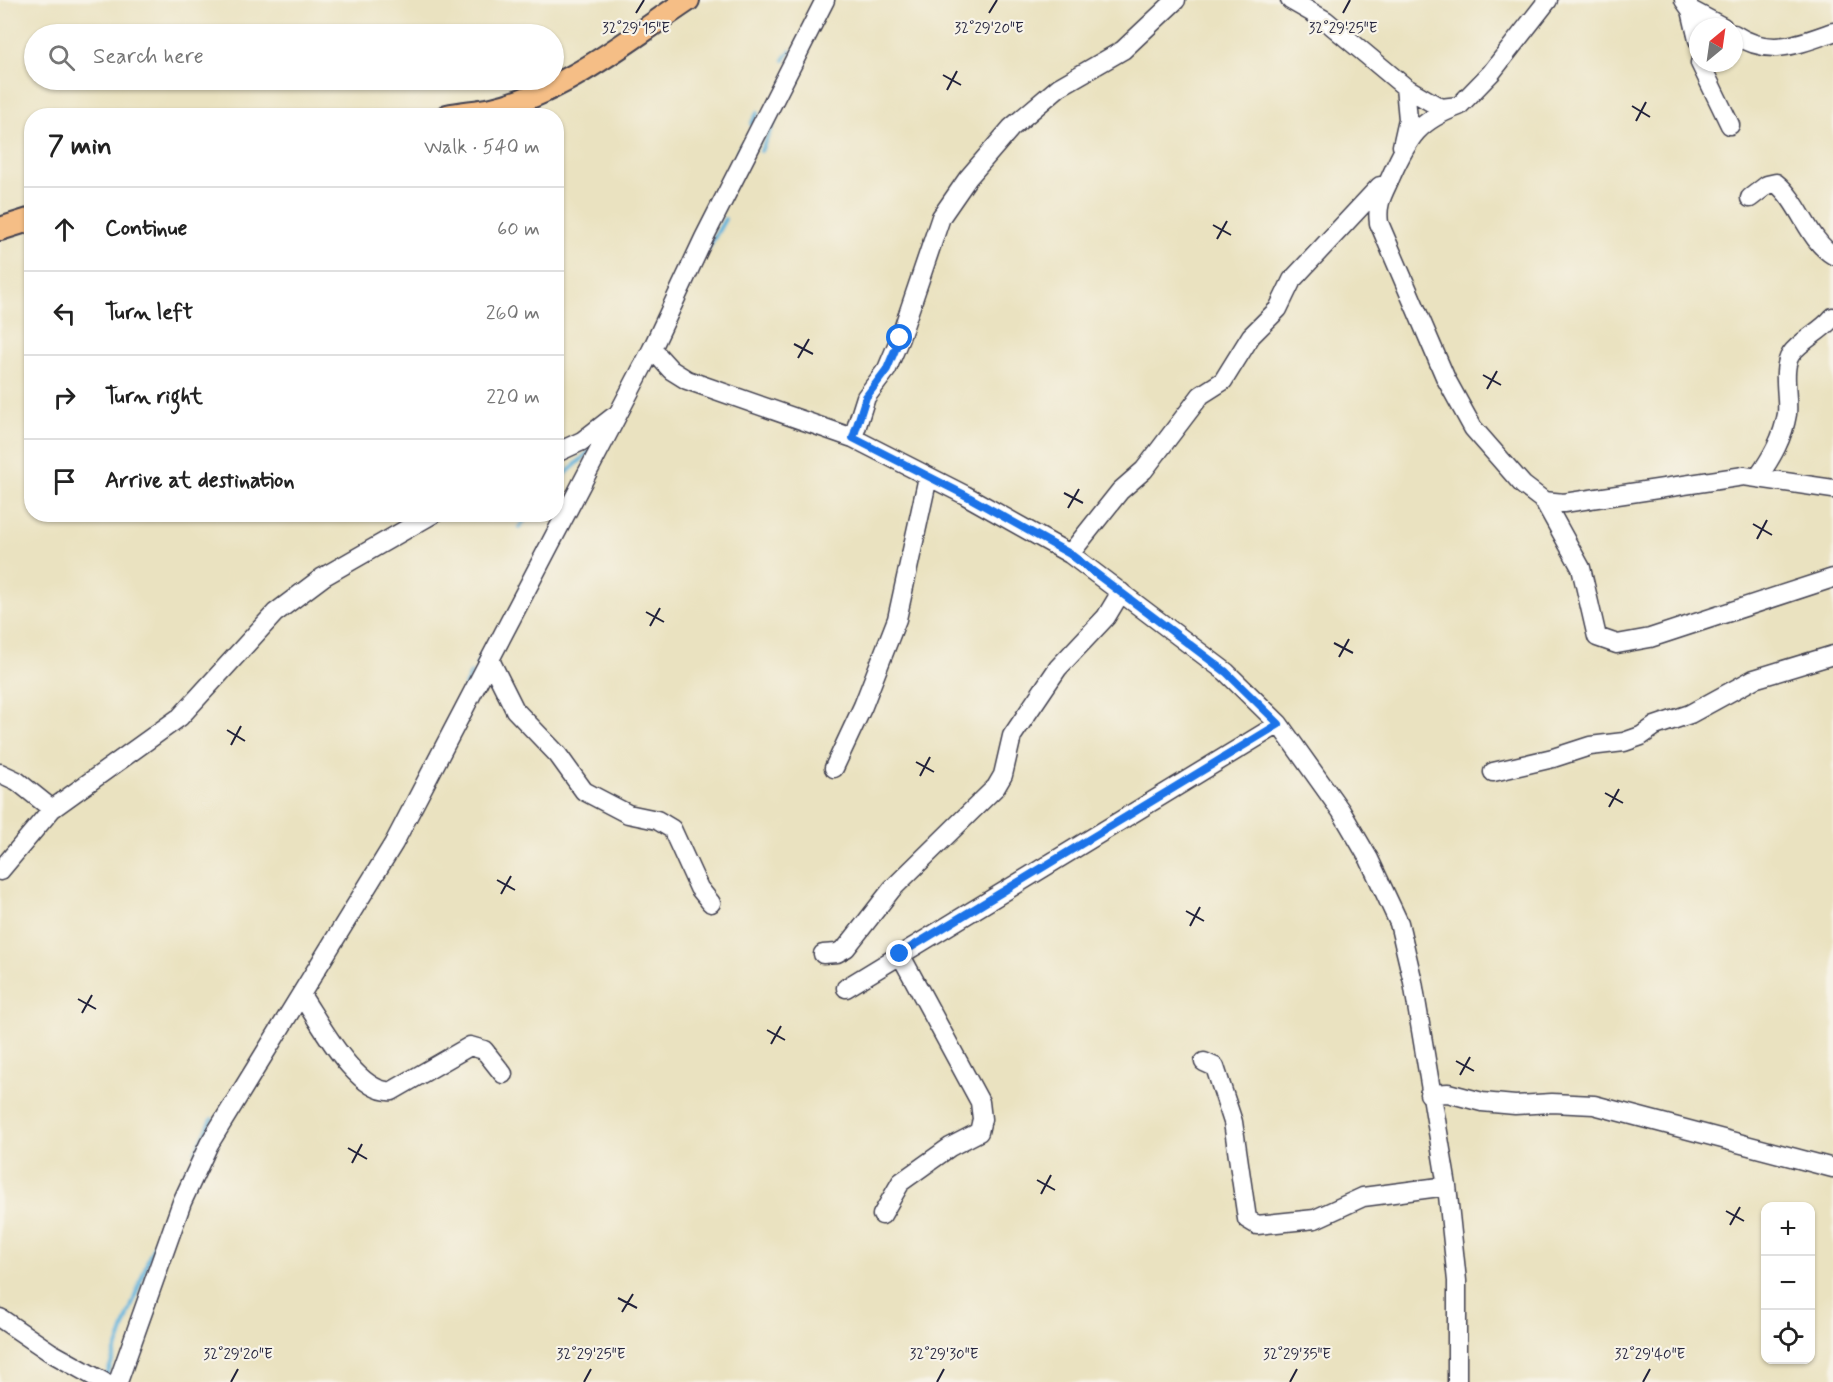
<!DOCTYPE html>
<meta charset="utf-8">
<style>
body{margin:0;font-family:Mynerve,sans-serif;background:#f2f2f2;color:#222}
.controls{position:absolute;right:18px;bottom:18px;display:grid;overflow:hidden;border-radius:12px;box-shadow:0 2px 4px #0004}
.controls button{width:54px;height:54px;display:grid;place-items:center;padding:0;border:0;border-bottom:2px solid #e0e0e0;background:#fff;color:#222;font:30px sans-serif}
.compass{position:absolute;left:1689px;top:18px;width:54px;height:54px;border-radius:50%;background:#fff;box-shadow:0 2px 4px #0004;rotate:29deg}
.stop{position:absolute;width:18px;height:18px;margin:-14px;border:4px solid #1a73e8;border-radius:50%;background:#fff}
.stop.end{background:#1a73e8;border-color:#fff;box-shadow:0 2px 6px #0008}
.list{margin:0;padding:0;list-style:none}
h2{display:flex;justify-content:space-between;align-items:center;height:78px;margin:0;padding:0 24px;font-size:26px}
h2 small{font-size:20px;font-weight:400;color:#767676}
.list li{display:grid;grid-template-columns:39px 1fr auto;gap:18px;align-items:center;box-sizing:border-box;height:84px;padding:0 24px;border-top:2px solid #e0e0e0}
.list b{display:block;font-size:22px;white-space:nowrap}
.list em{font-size:20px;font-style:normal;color:#767676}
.icon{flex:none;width:33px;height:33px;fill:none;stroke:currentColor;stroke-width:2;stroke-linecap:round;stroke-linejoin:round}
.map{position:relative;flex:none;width:1833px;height:1382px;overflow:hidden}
.search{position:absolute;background:#fff;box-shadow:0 2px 4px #0004;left:24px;top:24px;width:540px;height:66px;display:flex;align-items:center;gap:15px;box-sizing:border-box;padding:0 21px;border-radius:33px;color:#767676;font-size:22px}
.panel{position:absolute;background:#fff;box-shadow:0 2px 4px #0004;left:24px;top:108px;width:540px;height:414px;border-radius:24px}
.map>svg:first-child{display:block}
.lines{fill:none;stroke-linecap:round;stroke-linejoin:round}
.stream{stroke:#61b3dc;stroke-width:4}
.minor-casing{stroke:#403f4f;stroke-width:21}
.major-casing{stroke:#403f4f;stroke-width:26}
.minor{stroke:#fff;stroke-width:18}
.major{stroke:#f5be86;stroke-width:22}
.route{stroke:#1a73e8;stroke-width:8}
.ticks{fill:none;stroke:#22223b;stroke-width:2}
.ticks-label{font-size:15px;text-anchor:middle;fill:#22223b;stroke:#f7f3e8;stroke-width:4.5;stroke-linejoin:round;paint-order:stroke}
</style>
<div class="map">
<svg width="1833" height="1382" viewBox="0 0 1833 1382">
<rect width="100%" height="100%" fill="#f7f3e8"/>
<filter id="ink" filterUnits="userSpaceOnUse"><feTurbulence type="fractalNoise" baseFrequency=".0167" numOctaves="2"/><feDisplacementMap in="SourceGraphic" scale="12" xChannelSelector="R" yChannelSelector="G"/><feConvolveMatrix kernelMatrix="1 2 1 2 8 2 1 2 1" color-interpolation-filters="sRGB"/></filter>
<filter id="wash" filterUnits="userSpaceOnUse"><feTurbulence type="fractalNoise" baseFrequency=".008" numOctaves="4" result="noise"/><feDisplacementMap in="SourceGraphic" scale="24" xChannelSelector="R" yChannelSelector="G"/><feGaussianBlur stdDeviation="1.35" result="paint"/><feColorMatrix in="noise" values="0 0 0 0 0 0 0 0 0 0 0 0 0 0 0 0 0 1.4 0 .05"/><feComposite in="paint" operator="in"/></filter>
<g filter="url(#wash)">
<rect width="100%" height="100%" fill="#eae2c0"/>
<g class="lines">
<!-- stream -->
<path class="stream" d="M784,60L790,51
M751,124L758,112
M738,151L742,144
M761,151L777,116
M714,198L720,188
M707,251L725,219
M556,483L590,451
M519,527L531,514
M477,664L483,654
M465,686L471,673
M195,1152L212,1119
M183,1179L186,1169
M107,1375L149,1257L178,1187"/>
</g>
</g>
<g filter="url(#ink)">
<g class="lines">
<!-- minor casing -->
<g class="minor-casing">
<path id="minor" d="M1290,0L1325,20L1405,87L1408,119L1402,146
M1684,0L1691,10L1698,40
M1691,10L1723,27
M1734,34C1769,57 1796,45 1833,32
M1700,63L1730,125
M1405,87L1441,108L1459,106L1491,73L1548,0
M1459,106C1418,121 1409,137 1392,174C1384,193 1376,202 1379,223L1446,379L1473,428L1523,485L1544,501L1564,503L1744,476L1833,489
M1750,198L1767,185L1776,183C1800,202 1808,240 1833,255
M652,349L671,370L687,380L853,438L965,495L1070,554L1226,672L1279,724L1341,811L1369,859L1399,923L1413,982L1447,1186L1457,1281V1382
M853,438L866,397L887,369L900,338L941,217L968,178L1011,128L1059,87L1123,50L1176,0
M556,453L582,441L613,417
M1758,477C1772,457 1783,438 1787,414C1789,397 1781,369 1791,354C1800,341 1822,331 1833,317
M1544,501L1581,568L1597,637L1617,644L1650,638L1833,578
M1070,554L1120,491L1144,470L1201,395L1223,381L1251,336L1278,309L1292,280L1380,186
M490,660L515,710L558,755L584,791L628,814L657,820L672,829L699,888L711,903
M834,768L863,706L897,619L928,477
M1493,772L1553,758L1590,746L1624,742L1641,736L1655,726L1690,714L1754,679L1833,655
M0,773L17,781L52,809
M0,871L52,809L180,717L275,613L323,577L433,514
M823,954L837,953L846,948L892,889L996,787L1003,775L1012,736L1058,668L1106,617L1121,592
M846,988L1279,724
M301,995C319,1021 357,1095 392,1091L470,1046L484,1050L503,1074
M1204,1062L1215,1067L1233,1122L1247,1219L1257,1225L1315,1219L1363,1197L1447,1186
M1429,1094L1448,1093L1482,1102L1515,1105L1552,1103L1594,1105L1833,1168
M882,1215L901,1182L950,1147L979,1132L982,1119L980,1102L900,954
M0,1318L50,1352L104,1382
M118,1382L182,1202L209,1144L394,843L652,349L704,238L825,0"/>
</g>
<!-- major casing -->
<g class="major-casing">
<path id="major" d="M447,116C462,113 477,112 492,109C564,93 628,40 688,0
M0,229L32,219"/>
</g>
<!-- minor -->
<use href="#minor" class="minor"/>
<!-- major -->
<use href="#major" class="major"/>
</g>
</g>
<g class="lines" filter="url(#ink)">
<!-- route -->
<path class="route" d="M900,338L887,369L866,397L853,438L965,495L1070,554L1226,672L1279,724L900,954"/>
</g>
<!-- ticks -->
<path class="ticks" d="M636,13L644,0M989,13L997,0M1343,13L1350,0M943,75L961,85M947,90L957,71M1632,106L1650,117M1636,121L1646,102M1213,225L1231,235M1217,239L1227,221M794,344L813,354M798,358L809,339M1483,375L1501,385M1487,389L1497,371M1064,493L1083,503M1068,508L1079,489M1753,524L1772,535M1757,539L1767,520M646,612L664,622M650,626L660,608M1334,643L1353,653M1339,657L1349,639M227,730L245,741M231,745L241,726M916,762L934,772M920,776L930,757M1605,793L1623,803M1609,807L1619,789M497,880L515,890M501,894L511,876M1186,911L1204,921M1190,926L1200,907M78,999L96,1009M82,1013L92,995M767,1030L785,1040M771,1044L781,1026M1456,1061L1474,1071M1460,1075L1470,1057M348,1148L367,1159M352,1163L362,1144M1037,1180L1055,1190M1041,1194L1051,1175M1726,1211L1744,1221M1730,1225L1740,1207M618,1298L637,1308M622,1312L633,1294M231,1382L238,1369M584,1382L591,1369M937,1382L944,1369M1290,1382L1297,1369M1643,1382L1650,1369"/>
<g class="ticks-label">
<text x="636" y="33">32°29'15"E</text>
<text x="989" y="33">32°29'20"E</text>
<text x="1343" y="33">32°29'25"E</text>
<text x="238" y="1359">32°29'20"E</text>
<text x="591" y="1359">32°29'25"E</text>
<text x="944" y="1359">32°29'30"E</text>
<text x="1297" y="1359">32°29'35"E</text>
<text x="1650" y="1359">32°29'40"E</text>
</g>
</svg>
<div class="controls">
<button>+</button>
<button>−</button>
<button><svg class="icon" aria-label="locate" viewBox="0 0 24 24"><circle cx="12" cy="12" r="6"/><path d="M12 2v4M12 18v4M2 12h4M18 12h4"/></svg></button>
</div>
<svg class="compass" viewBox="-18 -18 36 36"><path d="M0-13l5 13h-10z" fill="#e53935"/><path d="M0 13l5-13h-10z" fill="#767676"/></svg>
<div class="stop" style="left:900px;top:338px"></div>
<div class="stop end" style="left:900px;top:954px"></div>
<div class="search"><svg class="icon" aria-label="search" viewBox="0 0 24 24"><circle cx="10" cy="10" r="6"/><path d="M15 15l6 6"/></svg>Search here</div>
<section class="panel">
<h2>7 min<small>Walk · 540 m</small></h2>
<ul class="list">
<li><svg class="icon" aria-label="ahead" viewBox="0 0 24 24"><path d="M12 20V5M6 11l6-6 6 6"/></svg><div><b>Continue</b></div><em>60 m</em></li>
<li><svg class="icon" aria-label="left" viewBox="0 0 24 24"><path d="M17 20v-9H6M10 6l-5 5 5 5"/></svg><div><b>Turn left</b></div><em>260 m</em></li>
<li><svg class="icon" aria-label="right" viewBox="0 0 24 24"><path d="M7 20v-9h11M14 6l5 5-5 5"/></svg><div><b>Turn right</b></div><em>220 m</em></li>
<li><svg class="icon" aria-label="arrive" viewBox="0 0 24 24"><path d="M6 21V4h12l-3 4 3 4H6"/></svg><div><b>Arrive at destination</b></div></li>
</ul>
</section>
</div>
